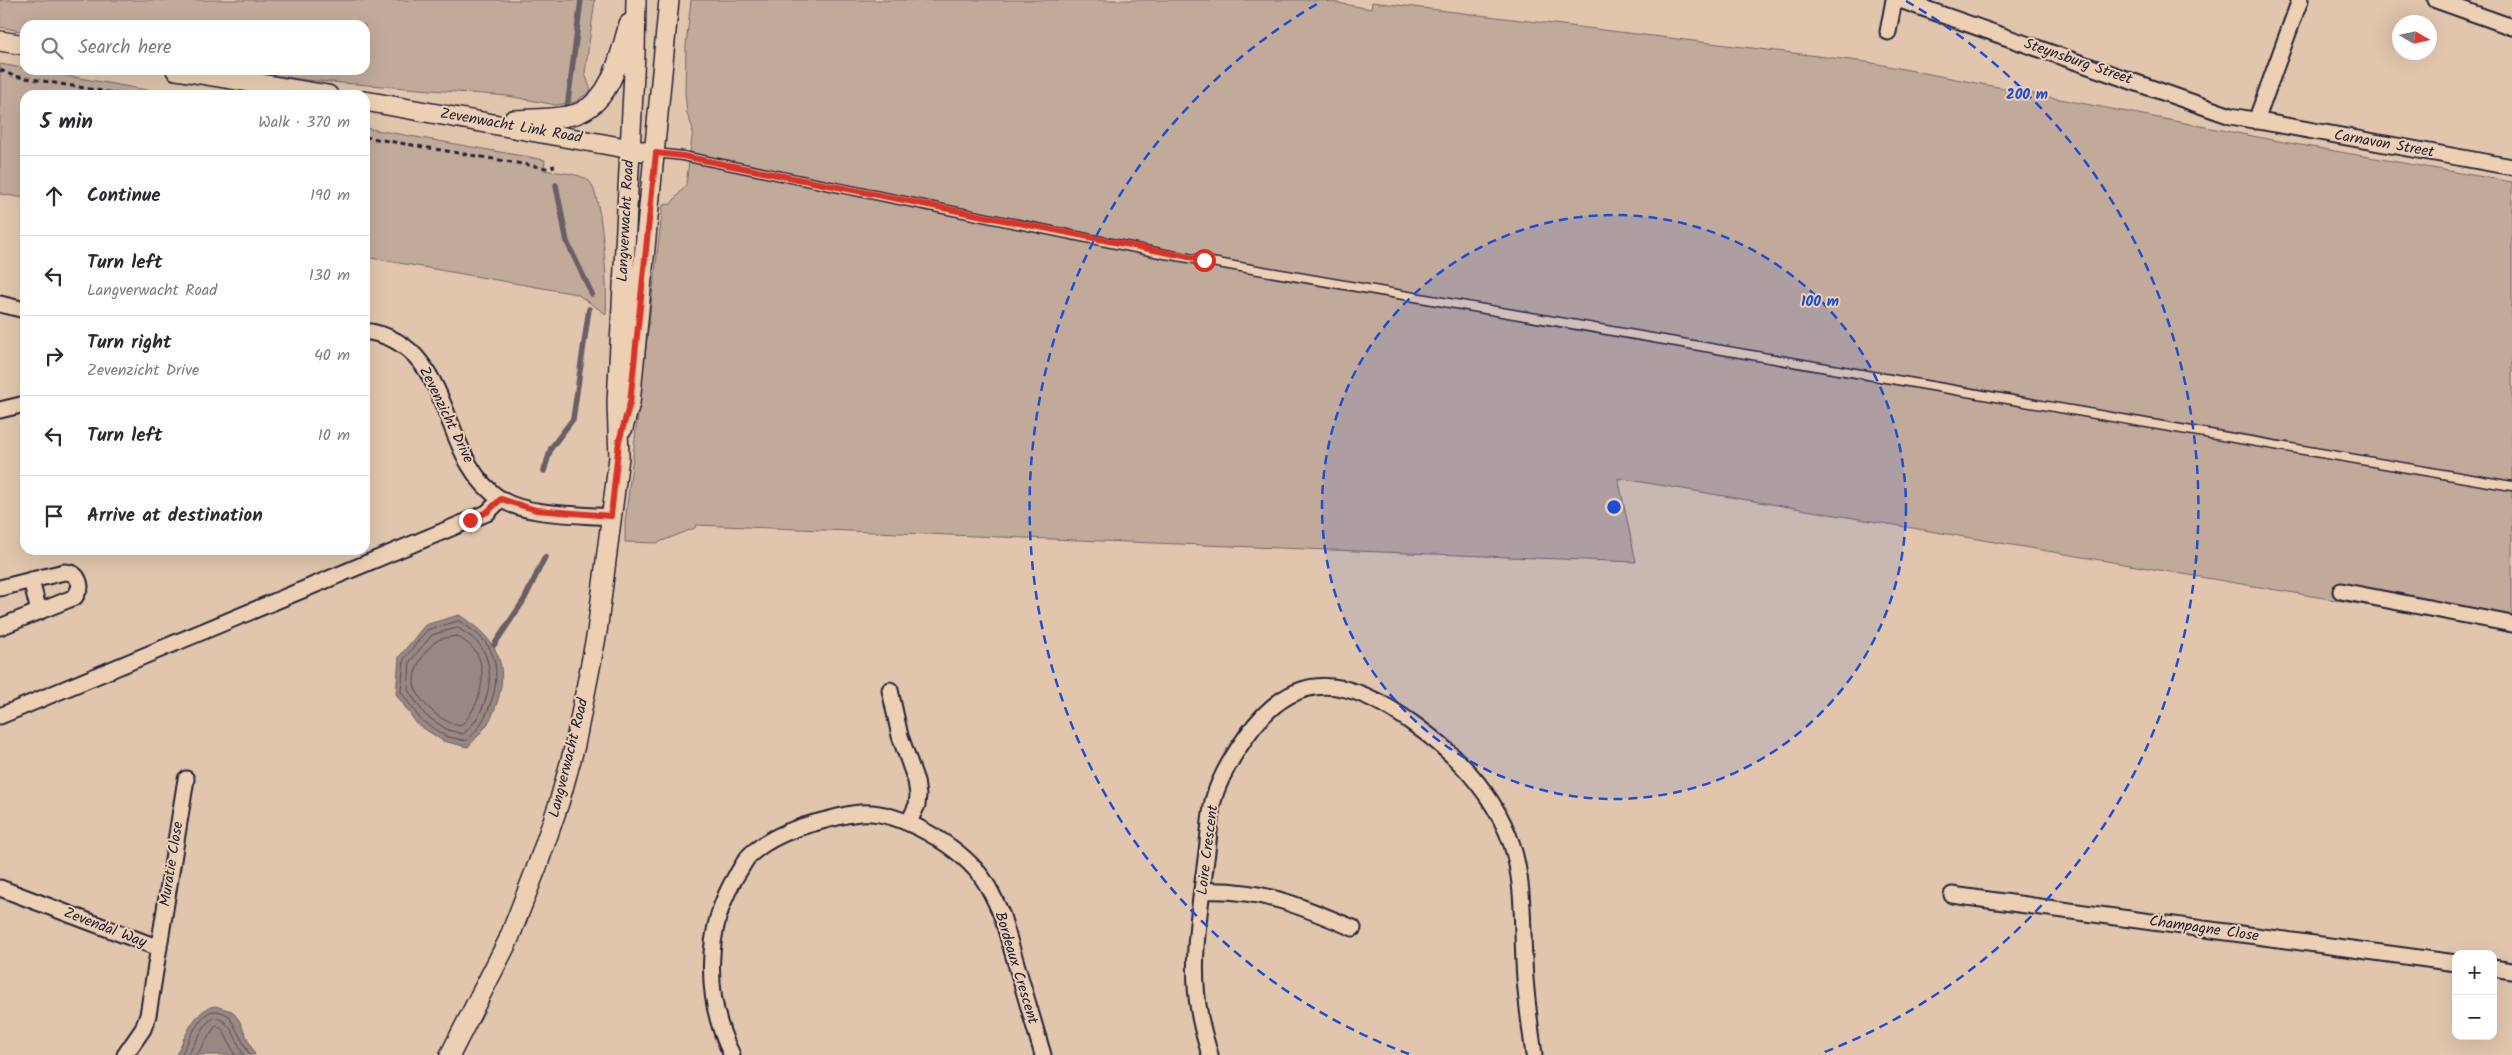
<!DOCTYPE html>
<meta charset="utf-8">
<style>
body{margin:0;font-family:Kalam,sans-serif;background:#f7f7f7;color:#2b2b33}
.controls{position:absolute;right:15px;bottom:15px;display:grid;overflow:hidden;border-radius:10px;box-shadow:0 5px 20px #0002}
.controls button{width:45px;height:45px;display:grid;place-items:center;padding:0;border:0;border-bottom:1px solid #e1e1e2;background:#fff;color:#2b2b33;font:25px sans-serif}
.compass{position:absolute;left:2392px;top:15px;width:45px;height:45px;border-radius:50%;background:#fff;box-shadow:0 5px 20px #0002;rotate:99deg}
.stop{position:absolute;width:15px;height:15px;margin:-11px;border:4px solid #d93025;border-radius:50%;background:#fff}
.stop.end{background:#d93025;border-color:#fff;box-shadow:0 1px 5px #0008}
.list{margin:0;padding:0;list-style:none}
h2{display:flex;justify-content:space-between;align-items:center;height:65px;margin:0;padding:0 20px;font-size:21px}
h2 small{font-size:16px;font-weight:400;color:#7c7c81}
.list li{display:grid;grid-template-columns:32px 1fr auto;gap:15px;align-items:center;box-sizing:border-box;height:80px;padding:0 20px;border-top:1px solid #e1e1e2}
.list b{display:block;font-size:19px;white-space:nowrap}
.list p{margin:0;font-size:16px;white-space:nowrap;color:#7c7c81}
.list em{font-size:16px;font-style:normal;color:#7c7c81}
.icon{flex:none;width:28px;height:28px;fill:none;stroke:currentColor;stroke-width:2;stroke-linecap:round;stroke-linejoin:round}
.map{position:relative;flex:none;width:2512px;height:1055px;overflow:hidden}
.search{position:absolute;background:#fff;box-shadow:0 5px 20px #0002;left:20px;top:20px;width:350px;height:55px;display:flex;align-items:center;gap:12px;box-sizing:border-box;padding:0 18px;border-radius:15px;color:#7c7c81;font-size:19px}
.panel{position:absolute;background:#fff;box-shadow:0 5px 20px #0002;left:20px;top:90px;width:350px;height:465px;border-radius:15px}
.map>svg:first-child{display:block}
.green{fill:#c1aa9a;stroke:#72666a}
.water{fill:#988782;stroke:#695f66}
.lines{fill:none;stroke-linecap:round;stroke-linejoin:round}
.shore{stroke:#514a57;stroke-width:1}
.stream{stroke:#695f66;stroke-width:5.5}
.service-casing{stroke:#22223b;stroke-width:11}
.minor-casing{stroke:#22223b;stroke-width:19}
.tertiary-casing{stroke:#22223b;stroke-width:22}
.path{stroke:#22223b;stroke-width:3;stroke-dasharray:5 4;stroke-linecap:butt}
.service{stroke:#edd0b4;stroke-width:8}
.minor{stroke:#edd0b4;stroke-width:15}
.tertiary{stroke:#edd0b4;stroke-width:19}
.route{stroke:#d93025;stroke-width:6}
.ring{fill:none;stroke:#1d4ed8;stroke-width:2.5;stroke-dasharray:9 6}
.labels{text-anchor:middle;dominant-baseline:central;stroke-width:4;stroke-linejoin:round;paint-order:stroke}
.street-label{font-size:15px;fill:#22223b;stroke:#edd0b4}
.centre{fill:#1d4ed8;stroke:#edd0b4;stroke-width:2.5}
.ring-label{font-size:15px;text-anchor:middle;font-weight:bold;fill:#1d4ed8;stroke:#edd0b4;stroke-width:4;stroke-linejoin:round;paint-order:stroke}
</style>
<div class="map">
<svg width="2512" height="1055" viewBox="0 0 2512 1055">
<rect width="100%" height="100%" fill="#e1c6ad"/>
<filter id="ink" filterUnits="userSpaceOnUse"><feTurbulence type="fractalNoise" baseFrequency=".02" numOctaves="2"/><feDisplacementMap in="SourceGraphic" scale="10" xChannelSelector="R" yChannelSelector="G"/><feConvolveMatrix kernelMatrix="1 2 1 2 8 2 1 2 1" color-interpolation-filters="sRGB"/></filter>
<g filter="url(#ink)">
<!-- green -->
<path class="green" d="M0,0H595L585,73L591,91L575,102L556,105L508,96L305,80L238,70H365V25H25V32L0,27Z
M691,0H1321L1371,9L1372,2L1867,62L2289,143L2512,182V630L1618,478L1636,562L696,525L695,528L657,543L625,542V523L663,205L671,204L686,185L693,129L687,113L685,93L686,46Z
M0,64L175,95H25V198L0,194Z
M365,128L545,160L544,170C557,173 578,172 589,181C603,194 608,293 606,314L577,294L365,257Z"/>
<!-- water -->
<path class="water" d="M459,615C501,641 512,670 492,716C487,727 476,738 468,747L443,741L417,724L396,694L399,657L425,625Z
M215,1006L232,1011L239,1020L255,1055H176C185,1038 194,1009 215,1006Z"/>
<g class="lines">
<!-- shore -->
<path class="shore" d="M459,621C470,628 481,635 488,646C507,673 489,723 466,741L445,736L421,720L401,692L404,659L427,630Z
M458,628C467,634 479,641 484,652C497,678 485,716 463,734L448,730L425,715L408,690L410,661L432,635Z
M457,636C464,640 473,647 477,654C489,676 478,711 460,726C442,722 424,707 416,690C409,675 423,652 435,642C440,638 451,637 457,636Z
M181,1055C187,1044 199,1016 210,1012C216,1009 224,1013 229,1016L250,1055
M188,1055L206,1024L214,1017C232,1022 236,1039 243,1055
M197,1055L216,1025L223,1030L235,1055"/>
<!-- stream -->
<path class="stream" d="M567,109L581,0
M556,185L567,242L592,294
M544,471L551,448L573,419L589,309
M494,645L524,600L545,557"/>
<!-- service casing -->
<g class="service-casing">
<path id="service" d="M656,153L683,156L1165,254L2512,486"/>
</g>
<!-- minor casing -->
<g class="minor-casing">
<path id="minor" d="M1900,0L2231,116L2512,167
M2436,0L2512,27
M1888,32L1894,0
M2256,121L2300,0
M0,304L25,310
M365,331C458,344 436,460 502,500C529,516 580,514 611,517
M0,410L25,404
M31,580L39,612
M0,588L64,572C74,572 79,577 80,587L75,597L0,627
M2341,591L2512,624
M890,690L900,736L916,781L918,795L917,805L909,822
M0,716L487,513L501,499
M0,888L159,948
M1202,891C1260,888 1301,906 1353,928
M1952,895L2456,963
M2493,968L2512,971
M125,1055L143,1029L148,1015L186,779
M732,1055C704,1000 704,929 736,876C741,869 745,859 751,854C771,836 797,827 822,821C834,818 847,814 860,813C899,810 957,845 981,876C990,888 996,902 1002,916L1043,1055
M1210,1055C1206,1041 1201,1026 1199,1011C1190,962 1200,908 1206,859C1209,840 1209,820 1213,801C1219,778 1232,757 1246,737C1296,665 1351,678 1415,725C1457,755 1495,795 1512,845C1524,883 1522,922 1524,961C1525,993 1530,1024 1534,1055"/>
</g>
<!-- tertiary casing -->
<g class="tertiary-casing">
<path id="tertiary" d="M0,41L25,45
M176,70L328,95
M365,101L642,151
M513,120C530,119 567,119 581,112C613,97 620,54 629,24
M623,428L630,403L669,0
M450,1055L508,941L538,864L559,803L575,745L597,632L619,457L617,403L635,53L636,0"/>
</g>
<!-- path -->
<path class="path" d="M0,70L14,76L125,95
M365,137L546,168L555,166"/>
<!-- service -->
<use href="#service" class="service"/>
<!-- minor -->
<use href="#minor" class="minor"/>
<!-- tertiary -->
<use href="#tertiary" class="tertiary"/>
</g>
</g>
<g class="lines" filter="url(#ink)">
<!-- route -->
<path class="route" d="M470,520L487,512L501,499L536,510L611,516L619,441L630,403L656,153L683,156L1204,260"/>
</g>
<!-- distance rings -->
<circle cx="1614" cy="507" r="292" fill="#1d4ed8" fill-opacity=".12"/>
<g class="ring">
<circle cx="1614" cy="507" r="292"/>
<path d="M1409 1054A584 584 0 0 1 1322 1M1906 1A584 584 0 0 1 1819 1054"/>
</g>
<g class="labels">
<!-- street labels -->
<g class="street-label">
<text transform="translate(2078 62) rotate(19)">Steynsburg Street</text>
<text transform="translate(511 126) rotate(10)">Zevenwacht Link Road</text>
<text transform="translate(2384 144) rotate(10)">Carnavon Street</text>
<text transform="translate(626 221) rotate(-87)">Langverwacht Road</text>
<text transform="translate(446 415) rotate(64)">Zevenzicht Drive</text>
<text transform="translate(569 758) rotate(-76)">Langverwacht Road</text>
<text transform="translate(1208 850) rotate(-83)">Loire Crescent</text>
<text transform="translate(172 864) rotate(-81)">Muratie Close</text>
<text transform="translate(105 928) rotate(21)">Zevendal Way</text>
<text transform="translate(2204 929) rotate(8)">Champagne Close</text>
<text transform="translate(1016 968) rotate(73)">Bordeaux Crescent</text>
</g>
</g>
<circle cx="1614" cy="507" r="8" class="centre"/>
<g class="ring-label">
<text x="2027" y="99">200 m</text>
<text x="1820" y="306">100 m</text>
</g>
</svg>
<div class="controls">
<button>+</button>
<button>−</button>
</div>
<svg class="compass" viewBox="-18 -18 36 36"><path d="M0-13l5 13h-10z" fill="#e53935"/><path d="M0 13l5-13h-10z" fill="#7c7c81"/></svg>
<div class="stop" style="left:1204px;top:260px"></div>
<div class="stop end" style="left:470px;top:520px"></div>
<div class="search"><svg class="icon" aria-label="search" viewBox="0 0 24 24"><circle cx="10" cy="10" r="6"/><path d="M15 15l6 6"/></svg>Search here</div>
<section class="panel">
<h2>5 min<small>Walk · 370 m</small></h2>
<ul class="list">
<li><svg class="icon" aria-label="ahead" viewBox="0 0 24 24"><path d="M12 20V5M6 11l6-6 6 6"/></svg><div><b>Continue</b></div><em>190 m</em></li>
<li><svg class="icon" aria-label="left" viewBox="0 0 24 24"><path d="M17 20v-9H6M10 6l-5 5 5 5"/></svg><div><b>Turn left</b><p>Langverwacht Road</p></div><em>130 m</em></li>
<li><svg class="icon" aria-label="right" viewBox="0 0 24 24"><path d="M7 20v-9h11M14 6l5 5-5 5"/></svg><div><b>Turn right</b><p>Zevenzicht Drive</p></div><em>40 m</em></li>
<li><svg class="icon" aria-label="left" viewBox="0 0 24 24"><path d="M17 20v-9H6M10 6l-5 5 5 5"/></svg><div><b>Turn left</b></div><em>10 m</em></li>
<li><svg class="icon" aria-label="arrive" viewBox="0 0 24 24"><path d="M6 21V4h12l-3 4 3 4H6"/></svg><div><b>Arrive at destination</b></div></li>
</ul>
</section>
</div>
